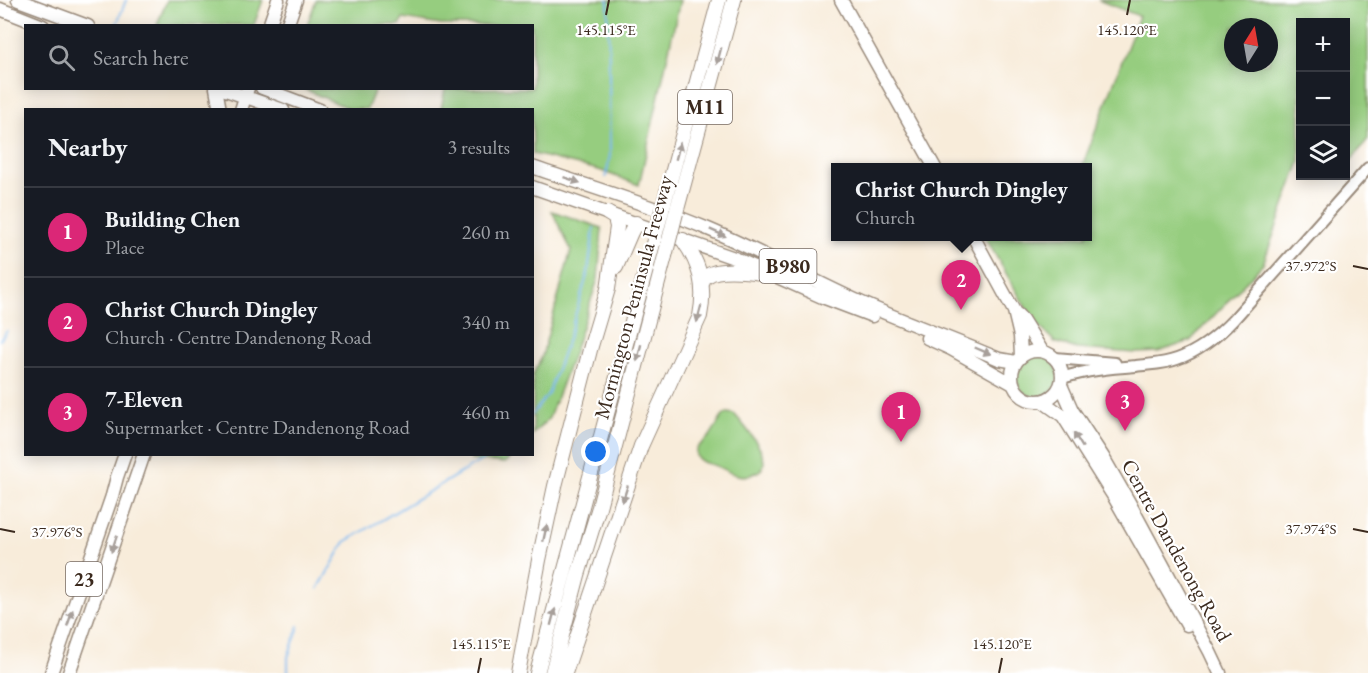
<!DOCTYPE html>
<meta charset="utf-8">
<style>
body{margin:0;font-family:"EB Garamond",serif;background:#20242c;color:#f1f3f6}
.controls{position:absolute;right:18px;top:18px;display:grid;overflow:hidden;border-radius:0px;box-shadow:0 3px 15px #0003}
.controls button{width:54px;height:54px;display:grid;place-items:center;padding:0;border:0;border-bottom:2px solid #363941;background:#171b24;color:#f1f3f6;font:30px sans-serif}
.compass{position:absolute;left:1224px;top:18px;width:54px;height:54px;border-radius:50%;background:#171b24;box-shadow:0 3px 15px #0003;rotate:11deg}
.you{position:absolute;left:596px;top:452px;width:21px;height:21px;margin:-15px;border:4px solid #fff;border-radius:50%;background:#1a73e8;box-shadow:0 0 0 9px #1a73e833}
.badge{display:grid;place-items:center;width:39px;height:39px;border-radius:50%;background:#db2777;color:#fff;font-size:20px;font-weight:700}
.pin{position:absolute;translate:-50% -50px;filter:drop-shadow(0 2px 3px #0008)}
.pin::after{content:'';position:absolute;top:32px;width:21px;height:18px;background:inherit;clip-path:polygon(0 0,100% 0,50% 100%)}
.popup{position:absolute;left:831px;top:163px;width:261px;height:78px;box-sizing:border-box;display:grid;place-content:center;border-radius:0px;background:#171b24;filter:drop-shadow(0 2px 4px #0005);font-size:20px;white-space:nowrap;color:#9ea1a6}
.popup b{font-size:22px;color:#f1f3f6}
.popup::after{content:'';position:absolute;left:50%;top:100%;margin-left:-12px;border:12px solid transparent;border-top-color:#171b24}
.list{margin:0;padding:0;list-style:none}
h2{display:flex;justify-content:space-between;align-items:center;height:78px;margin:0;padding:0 24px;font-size:26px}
h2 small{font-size:20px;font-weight:400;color:#9ea1a6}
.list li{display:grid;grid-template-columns:39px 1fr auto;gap:18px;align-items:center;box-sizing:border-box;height:90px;padding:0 24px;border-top:2px solid #363941}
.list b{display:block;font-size:22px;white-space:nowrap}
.list p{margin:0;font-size:20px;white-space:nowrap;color:#9ea1a6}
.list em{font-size:20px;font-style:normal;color:#9ea1a6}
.icon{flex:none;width:33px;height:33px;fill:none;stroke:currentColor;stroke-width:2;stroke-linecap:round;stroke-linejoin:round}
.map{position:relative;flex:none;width:1368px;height:673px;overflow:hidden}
.search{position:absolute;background:#171b24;box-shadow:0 3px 15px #0003;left:24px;top:24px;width:510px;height:66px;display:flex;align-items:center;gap:15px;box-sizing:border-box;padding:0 21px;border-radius:0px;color:#9ea1a6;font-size:22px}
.panel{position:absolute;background:#171b24;box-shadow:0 3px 15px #0003;left:24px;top:108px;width:510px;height:348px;border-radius:0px}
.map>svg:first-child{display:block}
.green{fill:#96cd7f;stroke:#687c4e;stroke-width:1.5;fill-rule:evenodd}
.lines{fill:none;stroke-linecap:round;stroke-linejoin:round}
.stream{stroke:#7ebaf0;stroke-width:2}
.secondary-casing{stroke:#9a8b7c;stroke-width:14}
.primary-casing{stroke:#9a8b7c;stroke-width:15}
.motorway-casing{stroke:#9a8b7c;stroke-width:16}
.secondary{stroke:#fff;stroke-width:10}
.primary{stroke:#fff;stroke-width:12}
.motorway{stroke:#fff;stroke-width:14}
.motorway-bridge-casing{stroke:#9a8b7c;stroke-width:16;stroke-linecap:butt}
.motorway-bridge{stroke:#fff;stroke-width:14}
.oneway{fill:#a79f9a}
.ticks{fill:none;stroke:#3b2a1e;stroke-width:2}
.labels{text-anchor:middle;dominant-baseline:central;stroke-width:4.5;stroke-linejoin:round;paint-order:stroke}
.shield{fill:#fff;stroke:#766a62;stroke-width:1.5}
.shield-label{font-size:20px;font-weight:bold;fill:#3b2a1e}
.street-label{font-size:21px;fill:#3b2a1e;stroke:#fff}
.ticks-label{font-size:15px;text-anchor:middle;fill:#3b2a1e;stroke:#fff;stroke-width:4.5;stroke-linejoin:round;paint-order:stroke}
</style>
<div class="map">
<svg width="1368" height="673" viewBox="0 0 1368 673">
<rect width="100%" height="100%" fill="#fff"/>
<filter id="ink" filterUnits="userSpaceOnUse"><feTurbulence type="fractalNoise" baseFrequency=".0167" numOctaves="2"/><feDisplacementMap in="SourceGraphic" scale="12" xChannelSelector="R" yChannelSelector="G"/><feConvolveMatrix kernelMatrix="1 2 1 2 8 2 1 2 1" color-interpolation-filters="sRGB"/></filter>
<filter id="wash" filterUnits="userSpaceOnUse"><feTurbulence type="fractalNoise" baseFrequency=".008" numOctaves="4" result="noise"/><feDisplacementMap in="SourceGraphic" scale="24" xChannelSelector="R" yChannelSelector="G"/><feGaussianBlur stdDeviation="1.35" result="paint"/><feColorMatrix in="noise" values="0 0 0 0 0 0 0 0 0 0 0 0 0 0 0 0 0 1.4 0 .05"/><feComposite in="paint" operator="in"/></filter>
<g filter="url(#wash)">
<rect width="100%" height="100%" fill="#f8ecda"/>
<!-- green -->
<path class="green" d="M167,0H263L254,25H157Z
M316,0H680L639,185L599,170L533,154L532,110L441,109L445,89L532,88V26L441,25L403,19L400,25H307Z
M1098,0H1368V139L1346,167V22H1300V162L1263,264L1190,341L1158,352L1136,353L1077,349L1055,342L1033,320L985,237L1087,236V168L1082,167L1139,16ZM1233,27H1269V63H1233Z
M304,89L375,88V89L367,109H350Z
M552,211L602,228L598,279L571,360L549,418L533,434V375L542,356L571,250Z
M1016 376a21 21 0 1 1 42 0a21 21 0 1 1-42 0Z
M727,413L734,414L736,416C745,427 779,464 756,473C740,480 730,472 716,466C708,463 702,464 696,456V450L699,446L710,436L722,417Z
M476,455V454L513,455L505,463L471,460Z"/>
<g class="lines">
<!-- stream -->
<path class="stream" d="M116,26L126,0
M606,177L610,155L608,0
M0,340L7,331
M532,415L548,394L570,333L588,272L594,228
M318,589L345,542L492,454
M288,673V657L299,626"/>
</g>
</g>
<g filter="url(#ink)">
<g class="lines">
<!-- secondary casing -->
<g class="secondary-casing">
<path id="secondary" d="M1055,358L1115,363
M1062,378C1087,370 1110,368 1136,366C1150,364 1164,364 1177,359C1200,351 1218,336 1234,319L1368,168"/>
</g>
<!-- primary casing -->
<g class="primary-casing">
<path id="primary" d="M18,0L88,26
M841,0L935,168
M0,9L43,26
M269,26L278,0
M287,26L296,0
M216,88L220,110
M220,88L283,110
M262,88L320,110
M241,110L248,88
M532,167C591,187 651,205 708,229C760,251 809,279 860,302C906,323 953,339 999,359L1016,362
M532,187L737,259L822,297L872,316
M973,236L1014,311L1020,336L1021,356
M1017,314L1022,319L1042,351
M927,338L951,349L1013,384
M1012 376a25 25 0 1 1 50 0a25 25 0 1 1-50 0Z
M1061,385L1072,410L1103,457L1130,504L1210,652L1220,673
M1042,401L1063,416L1114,497L1187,625
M51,673L112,496L117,477L125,454
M69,673L144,454"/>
</g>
<!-- motorway casing -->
<g class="motorway-casing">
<path id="motorway" d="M663,207L719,0
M676,213L734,0
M616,267L631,232L636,223
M702,284C703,280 703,278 707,276C719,266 755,272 770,274
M518,673L539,560L555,486L591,346L608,289L617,227L615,218L607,213
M537,673C576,532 612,391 651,251
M552,673L578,575L599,507L665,256
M565,673L641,446L700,316C706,286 700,264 683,240"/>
</g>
<!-- secondary -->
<use href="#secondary" class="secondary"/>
<!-- primary -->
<use href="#primary" class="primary"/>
<!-- motorway -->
<use href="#motorway" class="motorway"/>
<!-- motorway-bridge casing -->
<g class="motorway-bridge-casing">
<path id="motorway-bridge" d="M651,251L663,207
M665,256L676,213"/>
</g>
<!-- motorway-bridge -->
<use href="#motorway-bridge" class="motorway-bridge"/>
</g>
<!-- one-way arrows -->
<defs><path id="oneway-solid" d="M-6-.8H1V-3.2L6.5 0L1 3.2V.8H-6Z" transform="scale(1.5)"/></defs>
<g class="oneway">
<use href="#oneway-solid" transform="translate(719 56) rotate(105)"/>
<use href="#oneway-solid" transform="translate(678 151) rotate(-75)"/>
<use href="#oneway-solid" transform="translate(572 180) rotate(19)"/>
<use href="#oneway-solid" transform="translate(718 233) rotate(24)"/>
<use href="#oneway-solid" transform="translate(699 314) rotate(105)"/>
<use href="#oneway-solid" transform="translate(983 351) rotate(23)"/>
<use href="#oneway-solid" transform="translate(639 353) rotate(104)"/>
<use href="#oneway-solid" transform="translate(1078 440) rotate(-122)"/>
<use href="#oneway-solid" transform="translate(625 494) rotate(108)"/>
<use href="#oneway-solid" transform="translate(545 533) rotate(-78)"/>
<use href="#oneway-solid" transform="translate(114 544) rotate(109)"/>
<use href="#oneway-solid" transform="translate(553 617) rotate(-75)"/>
<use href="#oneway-solid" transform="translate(70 618) rotate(-71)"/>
</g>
</g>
<!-- ticks -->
<path class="ticks" d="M606,15L609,0M1127,15L1130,0M1353,266L1368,269M0,529L15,532M1353,529L1368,532M478,673L481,658M999,673L1002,658"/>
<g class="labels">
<!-- shield labels -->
<g class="shield">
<rect x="678" y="90" width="54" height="34" rx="4.5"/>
<rect x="759.5" y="249" width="57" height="34" rx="4.5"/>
<rect x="66" y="562" width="36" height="34" rx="4.5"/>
</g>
<g class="shield-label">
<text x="705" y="107">M11</text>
<text x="788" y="266">B980</text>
<text x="84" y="579">23</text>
</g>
<!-- street labels -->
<g class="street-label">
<text transform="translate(633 297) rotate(-75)">Mornington Peninsula Freeway</text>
<text transform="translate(1177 550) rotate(61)">Centre Dandenong Road</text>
</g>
</g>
<g class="ticks-label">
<text x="606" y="35">145.115°E</text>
<text x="1127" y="35">145.120°E</text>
<text x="1311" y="271">37.972°S</text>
<text x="1311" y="534">37.974°S</text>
<text x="57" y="537">37.976°S</text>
<text x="481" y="649">145.115°E</text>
<text x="1002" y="649">145.120°E</text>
</g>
</svg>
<div class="controls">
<button>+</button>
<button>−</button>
<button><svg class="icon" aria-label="layers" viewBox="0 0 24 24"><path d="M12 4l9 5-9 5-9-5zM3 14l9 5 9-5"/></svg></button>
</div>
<svg class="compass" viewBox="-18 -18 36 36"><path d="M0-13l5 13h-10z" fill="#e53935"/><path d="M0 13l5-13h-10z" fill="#9ea1a6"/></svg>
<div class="you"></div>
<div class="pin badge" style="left:901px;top:442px">1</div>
<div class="pin badge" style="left:961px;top:310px">2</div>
<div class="popup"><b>Christ Church Dingley</b>Church</div>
<div class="pin badge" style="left:1125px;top:431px">3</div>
<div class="search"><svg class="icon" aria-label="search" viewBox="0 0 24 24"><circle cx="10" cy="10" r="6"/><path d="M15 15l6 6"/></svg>Search here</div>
<section class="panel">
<h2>Nearby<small>3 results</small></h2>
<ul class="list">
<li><span class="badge">1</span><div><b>Building Chen</b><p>Place</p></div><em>260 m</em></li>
<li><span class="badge">2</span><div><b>Christ Church Dingley</b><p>Church · Centre Dandenong Road</p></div><em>340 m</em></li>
<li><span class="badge">3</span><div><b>7-Eleven</b><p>Supermarket · Centre Dandenong Road</p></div><em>460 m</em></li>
</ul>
</section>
</div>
